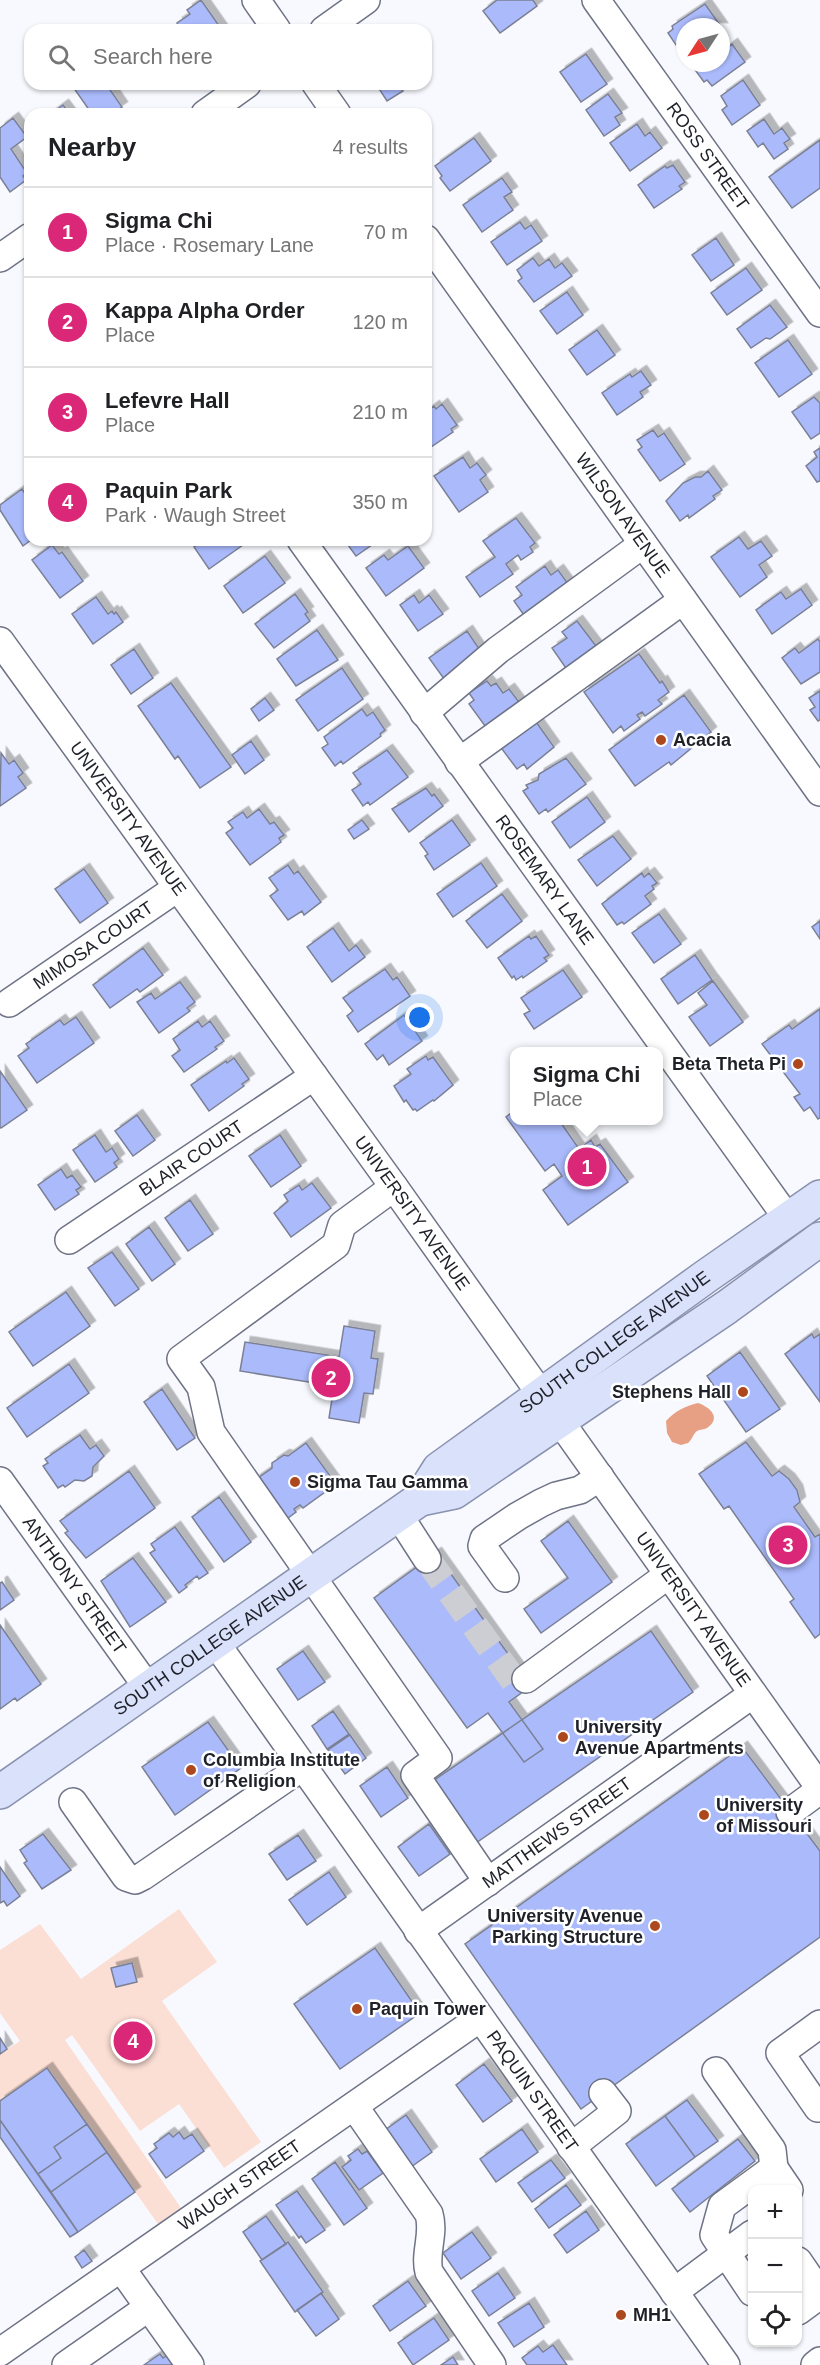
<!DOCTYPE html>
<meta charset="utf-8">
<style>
body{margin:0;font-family:Helvetica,sans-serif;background:#f6f6f6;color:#202124}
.controls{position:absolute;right:18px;bottom:18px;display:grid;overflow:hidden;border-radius:12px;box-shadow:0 2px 4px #0004}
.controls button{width:54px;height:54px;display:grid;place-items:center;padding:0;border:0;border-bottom:2px solid #e0e0e0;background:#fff;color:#202124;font:30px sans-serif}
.compass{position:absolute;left:676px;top:18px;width:54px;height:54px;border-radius:50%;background:#fff;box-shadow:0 2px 4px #0004;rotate:234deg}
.you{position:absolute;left:420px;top:1018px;width:21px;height:21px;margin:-15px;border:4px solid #fff;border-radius:50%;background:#1a73e8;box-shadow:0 0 0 9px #1a73e833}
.badge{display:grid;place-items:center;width:39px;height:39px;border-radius:50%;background:#db2777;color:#fff;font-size:20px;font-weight:700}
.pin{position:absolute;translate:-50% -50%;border:3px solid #fff;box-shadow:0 2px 6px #0006}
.popup{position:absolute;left:510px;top:1047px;width:153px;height:78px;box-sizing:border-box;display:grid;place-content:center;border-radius:12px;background:#fff;filter:drop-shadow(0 2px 4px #0005);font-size:20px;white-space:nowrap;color:#757577}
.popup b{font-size:22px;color:#202124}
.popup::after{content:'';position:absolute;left:50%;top:100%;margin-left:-12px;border:12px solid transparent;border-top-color:#fff}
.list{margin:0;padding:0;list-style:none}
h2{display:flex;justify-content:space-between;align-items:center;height:78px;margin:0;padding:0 24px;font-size:26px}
h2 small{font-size:20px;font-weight:400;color:#757577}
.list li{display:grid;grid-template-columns:39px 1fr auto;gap:18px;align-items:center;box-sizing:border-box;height:90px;padding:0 24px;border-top:2px solid #e0e0e0}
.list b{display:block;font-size:22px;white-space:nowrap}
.list p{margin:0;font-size:20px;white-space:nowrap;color:#757577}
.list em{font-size:20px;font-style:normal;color:#757577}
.icon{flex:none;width:33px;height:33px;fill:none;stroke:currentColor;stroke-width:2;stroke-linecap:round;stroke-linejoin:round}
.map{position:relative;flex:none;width:820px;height:2365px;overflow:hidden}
.search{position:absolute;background:#fff;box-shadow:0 2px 4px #0004;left:24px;top:24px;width:408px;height:66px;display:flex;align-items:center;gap:15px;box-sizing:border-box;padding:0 21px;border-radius:18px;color:#757577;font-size:22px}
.panel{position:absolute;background:#fff;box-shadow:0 2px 4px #0004;left:24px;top:108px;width:408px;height:438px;border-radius:18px}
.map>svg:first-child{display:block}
.green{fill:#fbded4}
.water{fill:#e8a085}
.building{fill:#aabafb;stroke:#7b8094;stroke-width:1.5;filter:url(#shadow)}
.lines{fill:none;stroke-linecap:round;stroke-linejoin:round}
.minor-tunnel{stroke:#cdced3;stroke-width:27;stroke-dasharray:27 14;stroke-linecap:butt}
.minor-casing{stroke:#6e7386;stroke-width:30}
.major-casing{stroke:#8991ae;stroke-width:36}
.minor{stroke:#fff;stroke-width:27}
.major{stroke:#dae1fa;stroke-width:33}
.poi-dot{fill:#ad471d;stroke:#fff;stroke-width:2}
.labels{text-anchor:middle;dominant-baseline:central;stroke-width:5;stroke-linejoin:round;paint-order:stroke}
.street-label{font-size:18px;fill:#1f2129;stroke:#fff}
.poi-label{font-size:18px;font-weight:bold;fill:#1f2129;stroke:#fff;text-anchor:start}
</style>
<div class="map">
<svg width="820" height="2365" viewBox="0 0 820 2365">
<defs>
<filter id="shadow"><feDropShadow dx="5.5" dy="-5.5" stdDeviation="0" flood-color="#0004"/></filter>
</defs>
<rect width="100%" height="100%" fill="#f8f9fe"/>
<!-- green -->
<path class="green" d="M179,1909L217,1962L162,2001L261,2142L224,2168L179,2104L140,2131L72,2035L65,2040L181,2208L158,2224L47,2068L0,2101V2054L20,2041L0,2013V1950L40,1924L81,1979Z"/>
<!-- water -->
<path class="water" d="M698,1403C710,1407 722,1418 707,1428C704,1430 700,1429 697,1431C693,1434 692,1440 688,1443L681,1445L672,1442L667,1433L666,1421C675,1411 685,1406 698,1403Z"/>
<!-- building -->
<path class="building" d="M201,0L222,30H182L177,23L190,14L187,10Z
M497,0H533L537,6L500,33L483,11Z
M705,4L722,28L685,27V47L680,51L668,33L673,29L672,26Z
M732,44L745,62L712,86L707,80L704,82L693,67L697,63H721V49L723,51Z
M586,54L607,84L581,102L560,72Z
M743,80L760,105L732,125L722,110L727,106L721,96Z
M71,84H106L122,107L112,114H92Z
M376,84H402L399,86L403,91L387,101Z
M608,94L622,113L615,117L620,125L604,136L586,110Z
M63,105L70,114H51Z
M13,118L27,137L11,149L27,173L23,176L26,180L10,192L0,177V128Z
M764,119L774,134L782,128L790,139L784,143L788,149L774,159L763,143L758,147L747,131Z
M637,124L645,136L650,132L662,148L630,171L610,143Z
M474,138L491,161L450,191L440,178L442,176L435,166Z
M820,140V188L792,208L769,177Z
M673,165L685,182L679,186L682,189L654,208L638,185L665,166L667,168Z
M502,178L512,192L504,197L513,210L482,232L463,205Z
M520,222L525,229L531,225L542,241L507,265L491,242Z
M716,238L734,265L711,281L692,255Z
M533,258L539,266L549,259L555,268L562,263L572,276L534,302L518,281L522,278L517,270Z
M746,268L762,290L727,315L711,293Z
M567,292L583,315L557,334L540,311Z
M770,305L787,327L770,339L766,338L751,348L737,329Z
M597,330L615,355L587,375L569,350Z
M788,340L812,374L779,397L755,363Z
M641,371L651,385L640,392L643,397L617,415L602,393L630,374L632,377Z
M814,397L820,403V433L811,439L792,412Z
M442,404L457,425L451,429L453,432L428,449L426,447V412L434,406L436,409Z
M653,430L658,437L664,433L685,464L660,481L638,450L642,447L637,440Z
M820,448V481L817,482L806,466L817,457L814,452Z
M463,457L470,468L477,463L486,475L480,480L488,492L459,512L434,476Z
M708,471L722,490L713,496L715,499L689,518L688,515L680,521L666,501L683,483L695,477H701Z
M22,489L30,501L31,540L23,546L0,510V505Z
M516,518L535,543L530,547L533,552L521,560L518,555L506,564L513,574L480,597L466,577L495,557L483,541Z
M739,537L748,549L761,541L772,556L759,565L767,577L740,597L711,557Z
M203,540H250L209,569L194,547Z
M352,540H379L356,556L348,545Z
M52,545L59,554L62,552L83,581L60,598L32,560Z
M408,546L424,568L386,596L366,568L384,555L388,560Z
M265,556L285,583L243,613L224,586Z
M545,566L551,575L558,570L571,588L526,618L514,601L522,595L516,587Z
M801,589L812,605L772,634L756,610L781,592L786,599Z
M295,594L308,612L305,614L310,621L274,648L255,624Z
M414,595L419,603L429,595L443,614L418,631L400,605Z
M96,597L108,614L112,611L114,614L116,612L123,622L93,644L72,614Z
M577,621L599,650L570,674L552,648L567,638L562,632Z
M317,630L338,660L296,686L277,659Z
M467,631L484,656L447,683L429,658Z
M818,639L820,642V672L801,684L782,658L795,648L799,653Z
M134,649L153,678L131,694L111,665Z
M639,654L660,683L662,681L669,692L658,700L662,704L645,716L642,712L637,715L640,719L624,731L621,726L613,733L584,692Z
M342,668L363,699L318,731L296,700Z
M487,681L491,686L496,683L503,693L509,689L522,706L488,730L469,704L474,700L469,693Z
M171,683L231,767L200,788L178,756L175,759L138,706Z
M820,691V720L818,721L810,710L815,707L809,698Z
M684,695L711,732L671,765L669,762L635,786L609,750Z
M265,698L274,710L259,721L251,709Z
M362,709L367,716L373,712L385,730L380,734L381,736L343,764L341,761L335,766L322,748L328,744L324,737Z
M534,719L554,747L527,769L524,764L517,769L499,745Z
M251,741L264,760L245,774L232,755Z
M387,750L408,777L370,805L368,802L363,806L352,790L361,784L353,773Z
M1,753L9,764L14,760L23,773L18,777L26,788L0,806Z
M566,758L586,784L548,812L546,809L539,814L523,791L528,788L526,785L538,780L539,774Z
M426,788L432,796L434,794L443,806L409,832L392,809Z
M587,797L605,822L570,848L552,822Z
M259,809L270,824L274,822L284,835L279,838L281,842L250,865L226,833L233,828L228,822L243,812L247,818Z
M362,820L369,829L354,839L348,830Z
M452,820L470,845L434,870L425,856L428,854L420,843Z
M613,836L631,859L597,886L578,860Z
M481,863L497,886L453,917L437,894Z
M288,865L294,874L298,871L321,902L304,915L302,911L288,920L270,896L278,890L269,878Z
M84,869L108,903L80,923L55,889Z
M642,873L644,877L649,873L657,883L652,886L654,889L645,896L651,904L624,924L622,922L617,925L602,904Z
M502,894L522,921L487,948L466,921Z
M659,914L681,944L654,963L632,933Z
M820,921V939L812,927Z
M333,928L349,951L356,945L365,957L332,982L307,947Z
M529,936L531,939L536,936L549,955L544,958L547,961L523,978L522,976L516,980L514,976L512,978L498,958Z
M143,948L163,975L140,992L137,989L110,1008L93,985Z
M695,955L712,980L678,1004L661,979Z
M385,969L393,980L397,977L410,996L358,1032L347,1016L353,1011L343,998Z
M563,970L582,997L534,1029L524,1014L530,1011L521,998Z
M713,981L743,1022L710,1046L689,1017L707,1005L698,993Z
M180,982L195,1002L187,1008L190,1011L159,1033L137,1002L151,993L155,999Z
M820,1009V1118L818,1119L810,1107L804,1111L794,1097L800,1094L762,1044L789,1025L792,1029Z
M404,1015L422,1041L389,1065L383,1055L377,1060L365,1044Z
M76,1017L94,1043L37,1083L18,1056L29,1048L26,1044L60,1020L64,1025Z
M198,1021L202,1027L210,1021L224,1041L215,1047L217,1049L184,1072L172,1056L180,1050L173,1039Z
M426,1056L428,1060L433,1057L453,1085L434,1101L433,1100L417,1111L415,1109L413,1110L406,1100L404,1102L394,1086L411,1074L407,1069Z
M234,1058L249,1079L242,1084L244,1086L209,1111L191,1085L226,1061L227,1063Z
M0,1071L27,1110L1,1128L0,1127Z
M515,1110V1120H559L579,1149L591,1140L595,1147L600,1144L628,1182L568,1225L543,1190L562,1176L554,1164L545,1171L506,1117Z
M137,1115L155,1140L133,1156L115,1131Z
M95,1135L106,1152L112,1148L119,1159L114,1163L117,1167L95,1182L73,1150Z
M280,1135L301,1166L271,1187L249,1156Z
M61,1169L67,1178L72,1175L81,1187L76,1190L79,1194L55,1210L38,1185Z
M312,1183L331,1208L291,1237L274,1213L288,1201L284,1195L299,1185L302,1190Z
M190,1200L213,1234L188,1251L165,1218Z
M149,1227L175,1264L152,1281L126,1244Z
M112,1252L139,1289L115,1306L88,1268Z
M66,1292L90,1326L33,1366L9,1332Z
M344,1326L375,1331L371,1358L378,1359L373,1394L364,1393L359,1423L329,1418L334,1386L240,1371L245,1342L339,1357Z
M812,1334L814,1338L820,1334V1402L785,1354Z
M740,1352L780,1409L746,1432L707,1376Z
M69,1364L89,1393L27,1437L7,1408Z
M162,1389L195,1438L177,1450L144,1402Z
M80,1435L90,1449L96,1445L104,1456L93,1467L92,1476L84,1481L75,1480L65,1487L63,1485L58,1488L43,1466L48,1463L45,1459Z
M746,1442L772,1476L779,1471L789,1479L797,1490L800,1502L794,1507L815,1537L820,1534V1634L815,1638L790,1602L794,1599L729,1506L724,1509L699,1474Z
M306,1443L336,1484L303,1508L300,1505L294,1509L296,1512L284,1521L255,1480L272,1468V1463L284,1455L288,1456Z
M129,1471L155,1508L86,1558L65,1533L68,1531L60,1521Z
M219,1497L251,1542L224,1562L192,1517Z
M568,1521L612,1582L541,1633L524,1609L568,1578L541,1541Z
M175,1527L208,1573L199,1579L197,1576L185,1585L187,1587L179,1593L150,1553L155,1550L151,1544Z
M436,1553L531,1686L509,1702L543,1749L524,1762L488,1713L467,1728L374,1598Z
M133,1558L166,1602L130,1627L101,1581Z
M2,1582L14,1600L0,1610V1583Z
M0,1625L41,1684L17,1701L15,1698L0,1709Z
M651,1631L693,1692L476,1843L433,1781Z
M303,1651L325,1682L298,1700L277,1669Z
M333,1711L349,1734L327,1749L312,1726Z
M208,1722L241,1768L175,1815L142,1767Z
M350,1735L366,1758L345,1774L328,1750Z
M742,1747L820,1851V1937L581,2109L465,1944Z
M387,1767L408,1798L381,1817L360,1786Z
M429,1824L450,1854L419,1876L398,1847Z
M43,1834L71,1870L42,1889L24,1863L27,1861L20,1850Z
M298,1835L316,1861L287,1880L269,1854Z
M0,1867L20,1896L7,1906L4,1901L0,1903Z
M329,1872L346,1897L307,1925L289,1900Z
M375,1948L420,2013L340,2069L294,2004Z
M132,1963L137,1982L116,1987L111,1968Z
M0,2038L7,2049L0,2054Z
M0,2038L7,2049L0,2054Z
M484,2064L512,2101L483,2122L456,2085Z
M47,2068L135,2192L78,2232L0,2120V2101Z
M47,2068L87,2124L54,2147L61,2158L38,2174L0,2120V2101Z
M687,2100L718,2141L695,2157L665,2116Z
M406,2115L432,2152L411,2167L385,2130Z
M665,2116L695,2157L656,2186L626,2144Z
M0,2120L78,2232L70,2237L0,2137Z
M0,2120L78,2232L70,2237L0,2137Z
M87,2124L107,2152L51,2192L38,2174L61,2158L54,2147Z
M522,2129L538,2152L496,2182L480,2159Z
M179,2132L184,2139L192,2134L204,2151L166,2178L149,2154L157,2148L154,2144L169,2133L173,2137Z
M738,2139L755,2161L690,2212L672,2189Z
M358,2149L362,2154L367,2151L383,2173L359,2190L342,2167L351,2160L348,2156Z
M107,2152L135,2192L78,2232L51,2192Z
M551,2160L565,2178L532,2202L518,2183Z
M335,2162L367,2208L344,2225L312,2179Z
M566,2185L581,2205L549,2228L535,2209Z
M297,2191L325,2230L306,2243L301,2236L299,2238L276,2205Z
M586,2211L599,2230L567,2253L554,2235Z
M266,2216L286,2244L262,2260L243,2232Z
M472,2232L491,2258L461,2279L443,2253Z
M288,2242L323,2292L295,2312L260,2261Z
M84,2250L92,2261L82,2268L75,2257Z
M498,2273L515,2298L489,2316L472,2291Z
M408,2281L426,2306L390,2331L373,2306Z
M321,2293L339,2319L316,2336L297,2310Z
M529,2303L544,2327L514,2347L498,2323Z
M434,2318L449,2340L413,2365L398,2343Z
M553,2345L567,2365H527L522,2358L538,2346L543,2352Z
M173,2351L183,2365H144L160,2354L163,2358Z
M453,2357L458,2365H441Z"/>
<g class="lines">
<!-- minor-tunnel -->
<path class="minor-tunnel" d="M427,1559L517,1685L526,1679"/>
<!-- minor casing -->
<g class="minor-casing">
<g id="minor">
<path d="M256,0L277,30"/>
<path id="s1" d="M596,0L820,313"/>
<path d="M324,30L366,0"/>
<path d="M316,84L337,114"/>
<path d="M205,114L247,84"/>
<path id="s2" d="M426,239L820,792"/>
<path d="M0,258L30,237"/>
<path id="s3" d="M301,540L788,1219"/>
<path id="s4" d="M0,641L394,1187L820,1788"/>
<path d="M424,713L498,650L643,544"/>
<path d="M459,762L683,600"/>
<path id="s5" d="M9,1003L177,888"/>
<path d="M394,1187L342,1225L336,1245L181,1359L201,1387L211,1432L438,1758L415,1775L488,1882"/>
<path id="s6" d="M69,1240L314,1076"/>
<path id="s7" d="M0,1481L148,1688"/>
<path d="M398,1514L427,1559"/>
<path d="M505,1578L482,1546L484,1539L518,1516L541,1503L556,1496L580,1490L600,1477"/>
<path id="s8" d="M215,1642L726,2365"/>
<path d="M526,1679L668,1575"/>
<path d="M73,1802L126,1877L135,1880L143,1876L302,1767"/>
<path d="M790,1812L820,1790"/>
<path id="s9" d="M418,1931L753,1694"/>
<path d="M716,2071L772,2150L774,2168"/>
<path d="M354,2106L429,2214C435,2234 424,2253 429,2272L492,2365"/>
<path d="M818,2108L780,2053L820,2024"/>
<path d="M571,2147L617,2111L603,2093"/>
<path d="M798,2261L820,2293"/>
<path d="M121,2268L190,2365"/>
<path d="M674,2292L752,2234"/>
<path d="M752,2292L714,2235L722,2206L774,2168L789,2190"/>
<path d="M798,2311L820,2295"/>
<path id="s10" d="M0,2352L480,2018"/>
<path d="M66,2365L149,2307"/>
<path d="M815,2365L820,2361"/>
</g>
</g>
<!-- major casing -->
<g class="major-casing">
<g id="major">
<path d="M420,1499L454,1492L727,1307L820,1239"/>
<path id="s11" d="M0,1792L420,1499L439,1469L705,1277L820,1197"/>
</g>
</g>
<!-- minor -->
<use href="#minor" class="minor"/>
<!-- major -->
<use href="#major" class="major"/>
</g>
<!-- markers -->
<g class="poi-dot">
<circle cx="661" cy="740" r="6"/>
<circle cx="798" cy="1064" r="6"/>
<circle cx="743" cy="1392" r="6"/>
<circle cx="295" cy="1482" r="6"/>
<circle cx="563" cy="1737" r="6"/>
<circle cx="191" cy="1770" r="6"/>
<circle cx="704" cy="1815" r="6"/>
<circle cx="655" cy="1926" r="6"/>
<circle cx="357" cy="2009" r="6"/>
<circle cx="621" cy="2315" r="6"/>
</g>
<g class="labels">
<!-- street labels -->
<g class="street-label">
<text stroke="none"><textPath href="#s1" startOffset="192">ROSS STREET</textPath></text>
<text stroke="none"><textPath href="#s2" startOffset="339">WILSON AVENUE</textPath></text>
<text stroke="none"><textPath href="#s4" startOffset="219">UNIVERSITY AVENUE</textPath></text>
<text stroke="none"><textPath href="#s3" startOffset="418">ROSEMARY LANE</textPath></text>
<text stroke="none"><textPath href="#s5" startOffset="102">MIMOSA COURT</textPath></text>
<text stroke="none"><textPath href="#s6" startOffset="147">BLAIR COURT</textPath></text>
<text stroke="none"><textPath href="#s4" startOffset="705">UNIVERSITY AVENUE</textPath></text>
<text stroke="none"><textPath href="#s11" startOffset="764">SOUTH COLLEGE AVENUE</textPath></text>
<text stroke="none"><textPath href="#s7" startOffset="128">ANTHONY STREET</textPath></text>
<text stroke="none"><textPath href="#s4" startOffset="1191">UNIVERSITY AVENUE</textPath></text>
<text stroke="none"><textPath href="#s11" startOffset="256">SOUTH COLLEGE AVENUE</textPath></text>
<text stroke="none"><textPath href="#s9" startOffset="170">MATTHEWS STREET</textPath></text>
<text stroke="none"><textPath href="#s8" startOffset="550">PAQUIN STREET</textPath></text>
<text stroke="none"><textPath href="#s10" startOffset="292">WAUGH STREET</textPath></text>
</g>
<!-- poi labels -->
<g class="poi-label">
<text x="673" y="740">Acacia</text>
<text x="786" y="1064" text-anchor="end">Beta Theta Pi</text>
<text x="731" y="1392" text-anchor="end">Stephens Hall</text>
<text x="307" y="1482">Sigma Tau Gamma</text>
<text x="575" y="1727">University<tspan x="575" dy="21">Avenue Apartments</tspan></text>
<text x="203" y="1760">Columbia Institute<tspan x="203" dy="21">of Religion</tspan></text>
<text x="716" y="1805">University<tspan x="716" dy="21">of Missouri</tspan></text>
<text x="643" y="1916" text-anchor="end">University Avenue<tspan x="643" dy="21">Parking Structure</tspan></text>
<text x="369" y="2009">Paquin Tower</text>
<text x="633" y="2315">MH1</text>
</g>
</g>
</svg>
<div class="controls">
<button>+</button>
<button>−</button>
<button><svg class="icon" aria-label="locate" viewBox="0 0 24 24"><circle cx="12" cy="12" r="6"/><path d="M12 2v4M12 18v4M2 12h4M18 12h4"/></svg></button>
</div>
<svg class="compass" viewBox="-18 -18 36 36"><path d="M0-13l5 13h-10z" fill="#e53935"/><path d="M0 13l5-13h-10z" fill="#757577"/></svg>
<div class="you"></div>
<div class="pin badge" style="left:587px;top:1167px">1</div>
<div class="popup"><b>Sigma Chi</b>Place</div>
<div class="pin badge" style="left:331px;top:1378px">2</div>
<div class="pin badge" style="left:788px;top:1545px">3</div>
<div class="pin badge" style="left:133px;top:2041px">4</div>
<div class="search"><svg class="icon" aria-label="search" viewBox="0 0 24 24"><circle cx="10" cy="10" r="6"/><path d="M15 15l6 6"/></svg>Search here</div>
<section class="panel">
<h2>Nearby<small>4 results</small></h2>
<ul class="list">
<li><span class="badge">1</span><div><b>Sigma Chi</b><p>Place · Rosemary Lane</p></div><em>70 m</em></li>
<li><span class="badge">2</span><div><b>Kappa Alpha Order</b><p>Place</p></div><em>120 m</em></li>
<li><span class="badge">3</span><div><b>Lefevre Hall</b><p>Place</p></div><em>210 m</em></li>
<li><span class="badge">4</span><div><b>Paquin Park</b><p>Park · Waugh Street</p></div><em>350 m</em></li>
</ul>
</section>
</div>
